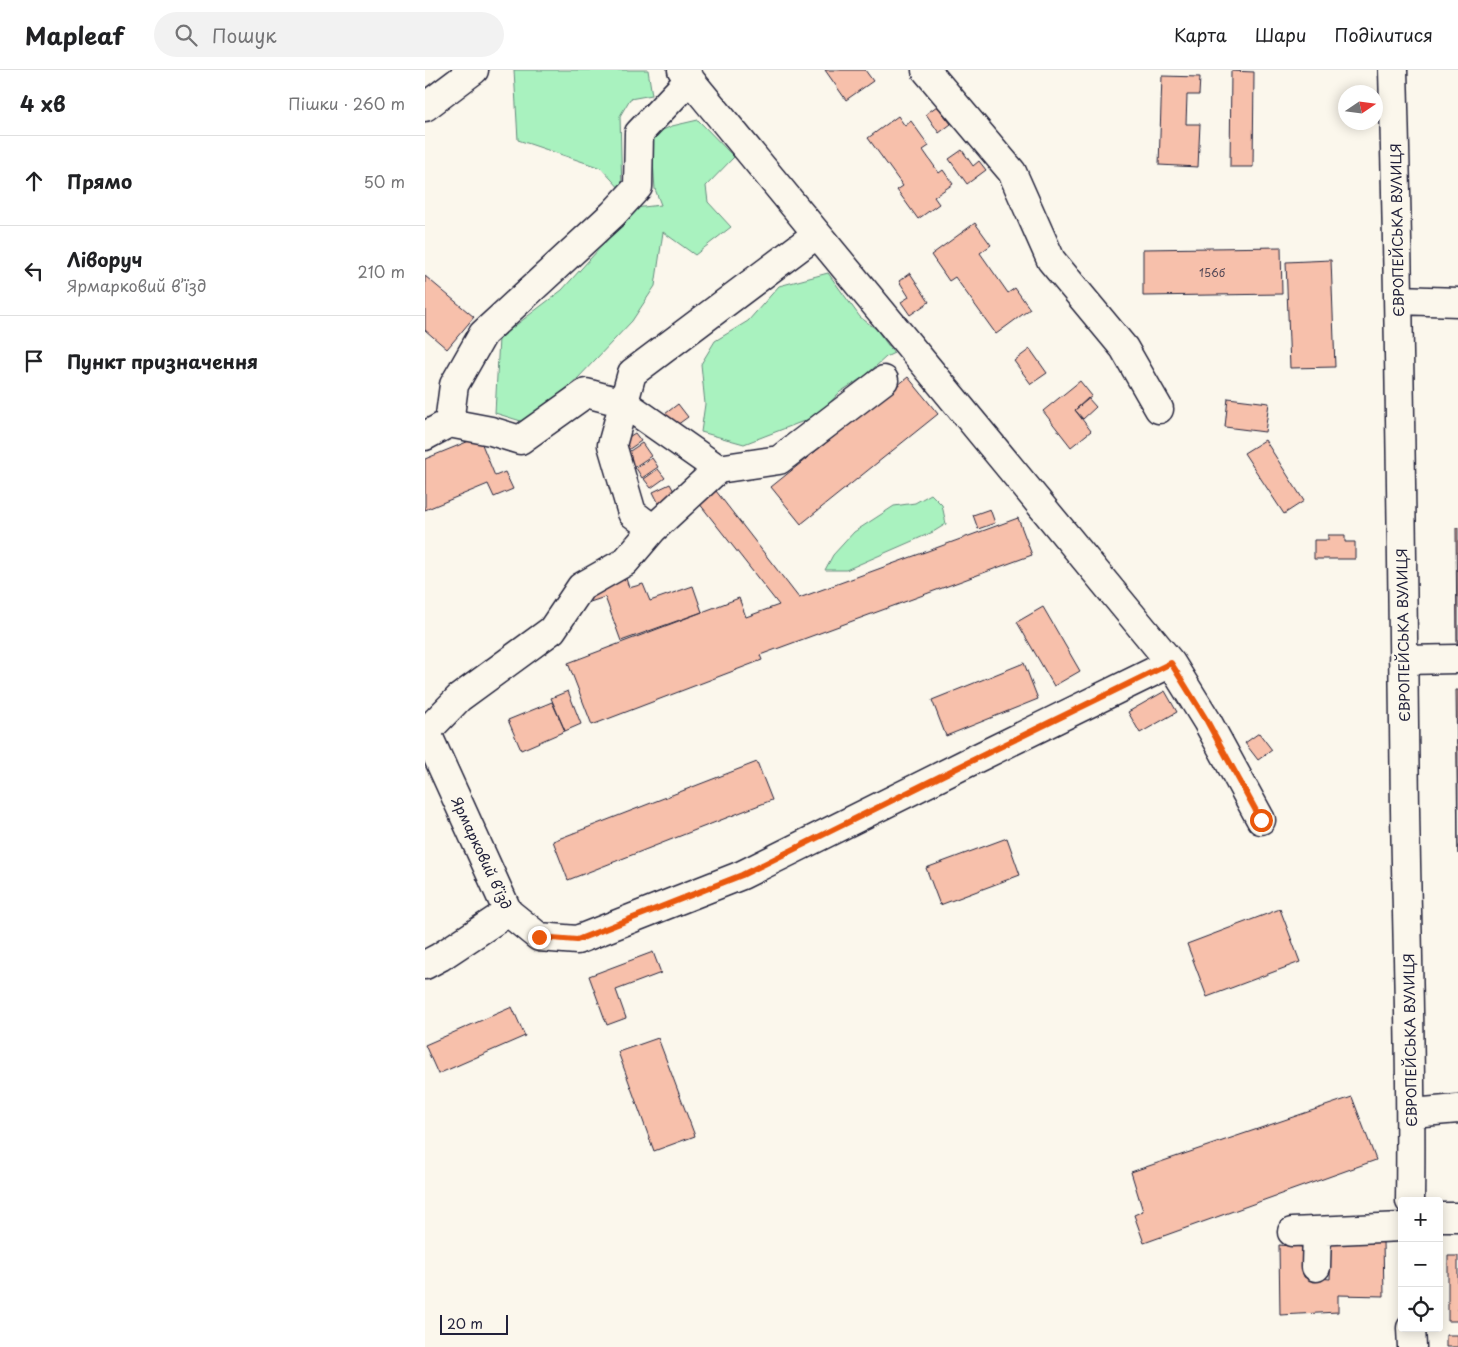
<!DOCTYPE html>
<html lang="uk">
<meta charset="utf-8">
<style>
body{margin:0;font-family:"Playpen Sans",sans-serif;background:#f2f2f2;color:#202124}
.controls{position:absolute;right:15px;bottom:15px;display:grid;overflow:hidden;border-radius:5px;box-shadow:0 2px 12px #0003}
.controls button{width:45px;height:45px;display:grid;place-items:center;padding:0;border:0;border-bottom:1px solid #e0e0e0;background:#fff;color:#202124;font:25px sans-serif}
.compass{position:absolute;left:913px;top:15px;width:45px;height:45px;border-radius:50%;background:#fff;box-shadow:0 2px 12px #0003;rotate:77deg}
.scale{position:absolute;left:15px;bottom:12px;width:68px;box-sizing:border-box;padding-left:5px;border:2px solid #22223b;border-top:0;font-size:14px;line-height:18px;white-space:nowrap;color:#22223b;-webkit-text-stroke:4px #fbf7ec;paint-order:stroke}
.stop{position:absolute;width:15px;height:15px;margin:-11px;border:4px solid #ea580c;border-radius:50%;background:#fff}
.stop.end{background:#ea580c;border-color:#fff;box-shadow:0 1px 5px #0008}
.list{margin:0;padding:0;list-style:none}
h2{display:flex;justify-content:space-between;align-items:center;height:65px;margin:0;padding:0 20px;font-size:21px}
h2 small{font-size:16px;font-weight:400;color:#757577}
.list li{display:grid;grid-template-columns:32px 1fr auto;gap:15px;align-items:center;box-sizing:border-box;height:90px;padding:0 20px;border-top:1px solid #e0e0e0}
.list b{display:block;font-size:19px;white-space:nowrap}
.list p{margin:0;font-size:16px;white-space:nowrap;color:#757577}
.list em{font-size:16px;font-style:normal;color:#757577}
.icon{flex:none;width:28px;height:28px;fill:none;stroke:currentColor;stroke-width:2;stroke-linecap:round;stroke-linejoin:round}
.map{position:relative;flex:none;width:1033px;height:1277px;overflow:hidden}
header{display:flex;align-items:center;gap:30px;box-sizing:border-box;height:70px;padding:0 25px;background:#fff;border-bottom:1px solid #e0e0e0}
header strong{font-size:24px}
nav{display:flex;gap:28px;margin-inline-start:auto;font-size:18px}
.search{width:350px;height:45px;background:#f2f2f2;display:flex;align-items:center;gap:12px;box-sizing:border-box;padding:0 18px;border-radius:28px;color:#757577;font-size:19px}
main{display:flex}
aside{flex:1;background:#fff}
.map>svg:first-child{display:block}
.green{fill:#a9f2bf;stroke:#668a7d}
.building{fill:#f7c0ab;stroke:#22223b}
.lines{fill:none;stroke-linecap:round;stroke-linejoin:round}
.minor-casing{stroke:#22223b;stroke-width:31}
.minor{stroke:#fbf7ec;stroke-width:28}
.route{stroke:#ea580c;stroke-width:6}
.labels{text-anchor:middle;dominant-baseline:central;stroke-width:4;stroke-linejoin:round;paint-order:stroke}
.number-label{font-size:11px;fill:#574a57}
.street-label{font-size:14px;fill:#22223b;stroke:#fbf7ec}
</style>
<header>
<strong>Mapleaf</strong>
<div class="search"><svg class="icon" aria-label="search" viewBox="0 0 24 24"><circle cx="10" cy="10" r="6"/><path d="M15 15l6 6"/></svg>Пошук</div>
<nav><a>Карта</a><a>Шари</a><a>Поділитися</a></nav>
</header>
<main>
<aside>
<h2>4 хв<small>Пішки · 260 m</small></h2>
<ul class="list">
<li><svg class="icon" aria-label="ahead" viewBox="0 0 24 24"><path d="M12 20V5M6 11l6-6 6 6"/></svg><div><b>Прямо</b></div><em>50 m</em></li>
<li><svg class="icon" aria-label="left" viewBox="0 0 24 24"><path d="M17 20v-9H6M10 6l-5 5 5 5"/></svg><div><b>Ліворуч</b><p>Ярмарковий вʼїзд</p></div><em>210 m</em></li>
<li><svg class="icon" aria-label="arrive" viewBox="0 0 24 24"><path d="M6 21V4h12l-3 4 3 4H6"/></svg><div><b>Пункт призначення</b></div></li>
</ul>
</aside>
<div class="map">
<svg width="1033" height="1277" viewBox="0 0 1033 1277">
<rect width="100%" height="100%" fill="#fbf7ec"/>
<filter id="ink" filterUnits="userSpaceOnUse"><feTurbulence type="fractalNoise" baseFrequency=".02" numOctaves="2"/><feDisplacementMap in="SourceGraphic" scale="10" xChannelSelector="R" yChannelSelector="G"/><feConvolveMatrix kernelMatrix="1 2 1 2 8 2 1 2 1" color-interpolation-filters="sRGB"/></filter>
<g filter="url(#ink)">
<!-- green -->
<path class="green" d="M89,0H223L227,25L205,29L195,46L197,121L176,98L93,70Z
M273,50L309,87L281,116L283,132L306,157L270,185L238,162L230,216L207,251L152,309L111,345L99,352L70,343L74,268L137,220L193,158L209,138L236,135L230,119L226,65L247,56Z
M403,203L435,247L451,259L469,283L461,287L440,306L415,322L392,346L319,374L276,362L280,334L276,294L290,271L323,251L354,216Z
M506,424L517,435L521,454L508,462L421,500H400L408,485L429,462L469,436L490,433Z"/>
<!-- building -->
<path class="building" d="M400,0H440L448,11L421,30Z
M806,1L829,2L828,97H805Z
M737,6L775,7L774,25H762L761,54H775L773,97L734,95Z
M512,36L526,54L514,63L501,44Z
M473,46L480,56L486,51L504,76L498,80L514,103L518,100L528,114L509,127L514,134L493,149L472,120L478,116L443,68Z
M537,80L548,96L554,91L561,100L542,114L524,89Z
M550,153L566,175L555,183L583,223L590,218L605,239L571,264L530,207L524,211L506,185Z
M856,177L857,224L718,226V179Z
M906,190L910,297L865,298L861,192Z
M485,203L504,232L485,245L476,232L484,227L474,211Z
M0,206L49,247L22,279L0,260Z
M605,279L622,303L606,314L589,291Z
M483,307L513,344L376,454L346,417Z
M655,311L667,326L650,340L666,361L646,377L618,341Z
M663,328L671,337L658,349L650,340Z
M803,328L844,333L840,362L800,357Z
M253,334L263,347L245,360L236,347Z
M210,363L216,371L200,382L194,373Z
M54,367L70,406L80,402L88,419L69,427L63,414L0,440V389Z
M840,370L879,431L859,444L819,383Z
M217,373L226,386L208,398L199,385Z
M227,388L233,397L217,408L211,398Z
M233,399L240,408L226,418L219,409Z
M245,414L251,425L234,434L228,422Z
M291,421L374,528L593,448L607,485L335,585L337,590L167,655L143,593L314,528L321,547L354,535L274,433Z
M565,439L570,453L553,459L548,445Z
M1031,458H1033V579H1032Z
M903,465H920V472H930V489H889V470H903Z
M199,502L204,518L218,514L225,531L268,516L277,542L196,571L180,527L165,532L161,522Z
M618,537L655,601L629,616L592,552Z
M599,593L613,629L521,666L507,630Z
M1031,620H1033V784Z
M143,621L156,654L140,661L126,628Z
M740,621L752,642L715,663L703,642Z
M127,632L140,661L96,680L83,650Z
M834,663L847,680L833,690L820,673Z
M332,692L347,730L143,810L128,771Z
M582,768L595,805L515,835L501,798Z
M855,839L875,892L782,927L762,874Z
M228,882L236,903L191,920L201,948L182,955L164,906Z
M87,937L100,966L13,1004L0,975Z
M233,968L270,1066L229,1081L193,982Z
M927,1027L951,1090L719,1173L709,1145L718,1141L706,1102Z
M906,1169L958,1171L959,1226L913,1225V1242L855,1245L854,1175L878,1177L879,1207L905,1209Z
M1023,1186H1033V1251H1023Z
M1021,1265H1033V1277H1021Z"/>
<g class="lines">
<!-- minor casing -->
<g class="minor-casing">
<path id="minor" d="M257,0L746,593L782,651L836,750
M501,0L587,102L626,190L699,278L734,339
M968,0C975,246 977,492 980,739C982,869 987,1000 985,1131
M0,37L49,0
M974,230L1033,232
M24,353L66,361L95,370L161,323L199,333L293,399
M0,366L24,353L29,315L58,264L188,144L213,117L214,63L265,9
M228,459L207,443L187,375L207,303L392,164
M978,590L1033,589
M0,659L83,842L114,867L152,870L317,805L540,694L746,593
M1,662L34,628L127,560L156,517L200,492L228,459L293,399L354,390L459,310
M0,895L15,887L83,842
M987,1043L1033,1039
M1014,1147H1033
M867,1162L977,1157
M891,1197L892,1161
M986,1258L987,1277"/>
</g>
<!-- minor -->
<use href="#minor" class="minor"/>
</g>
</g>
<g class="lines" filter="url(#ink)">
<!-- route -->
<path class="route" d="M114,867L152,870L317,805L540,694L746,593L782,651L836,750"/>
</g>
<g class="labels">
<!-- number labels -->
<g class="number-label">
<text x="787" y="202">156б</text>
</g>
<!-- street labels -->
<g class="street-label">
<text transform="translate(972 160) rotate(-91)">ЄВРОПЕЙСЬКА ВУЛИЦЯ</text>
<text transform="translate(978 565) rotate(-91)">ЄВРОПЕЙСЬКА ВУЛИЦЯ</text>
<text transform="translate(57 783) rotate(65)">Ярмарковий вʼїзд</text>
<text transform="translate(985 970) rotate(-91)">ЄВРОПЕЙСЬКА ВУЛИЦЯ</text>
</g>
</g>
</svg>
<div class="controls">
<button>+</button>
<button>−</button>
<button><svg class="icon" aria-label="locate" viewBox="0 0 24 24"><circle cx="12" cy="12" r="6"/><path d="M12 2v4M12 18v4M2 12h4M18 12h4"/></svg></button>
</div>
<svg class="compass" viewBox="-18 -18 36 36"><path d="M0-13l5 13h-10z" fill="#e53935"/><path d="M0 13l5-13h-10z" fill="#757577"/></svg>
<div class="scale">20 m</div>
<div class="stop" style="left:836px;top:750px"></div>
<div class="stop end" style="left:114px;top:867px"></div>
</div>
</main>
